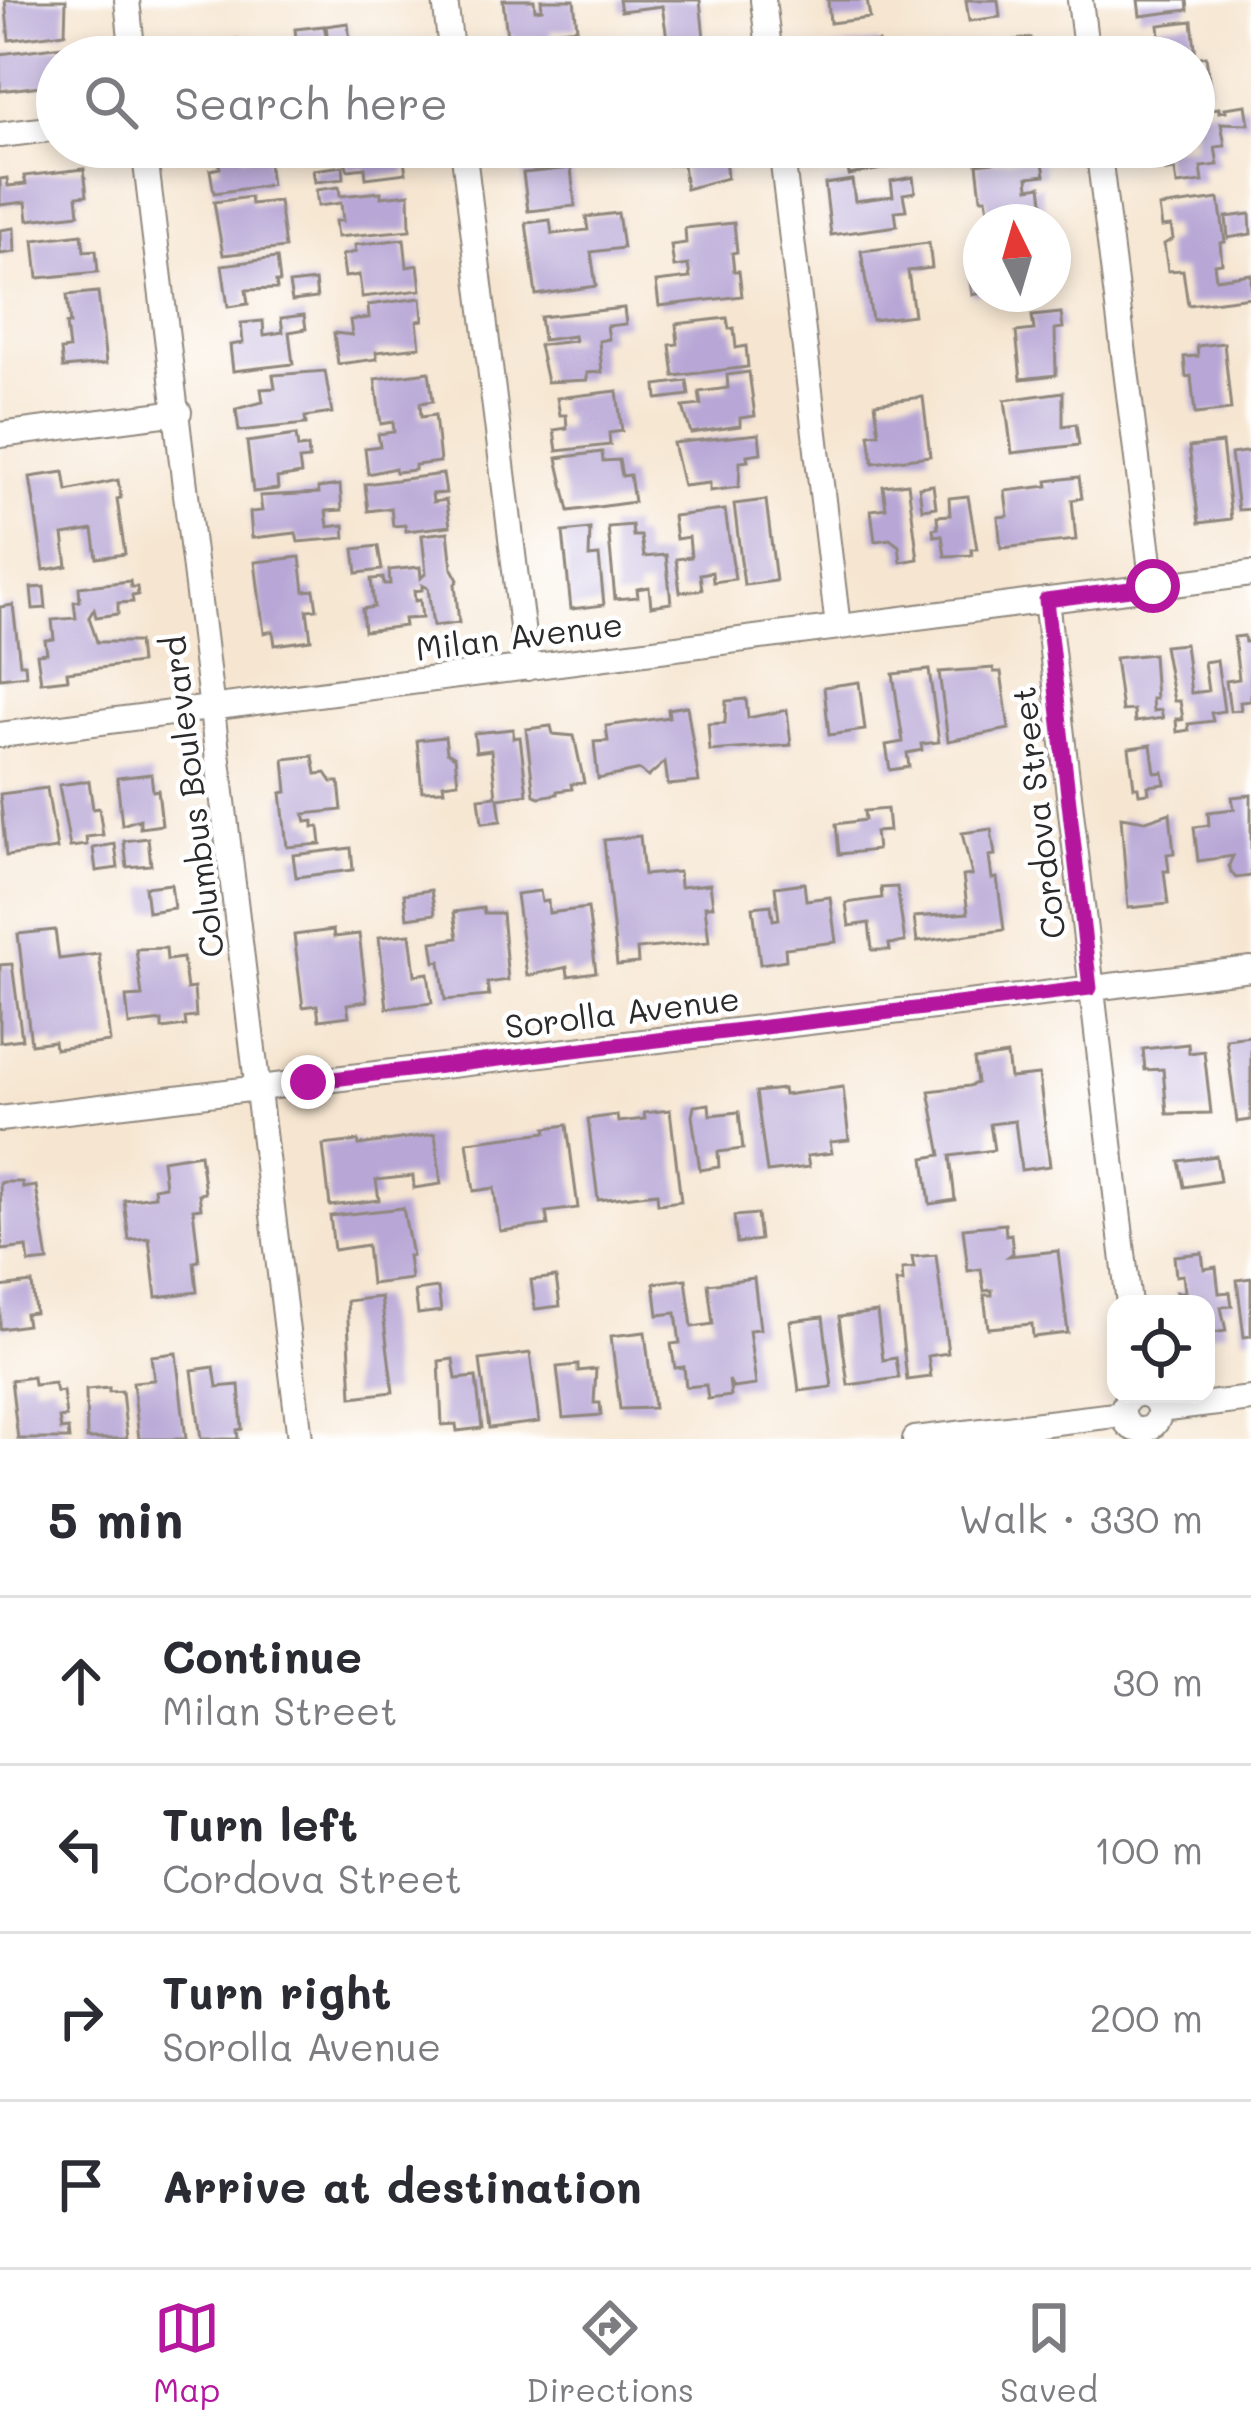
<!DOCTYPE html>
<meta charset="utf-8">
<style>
body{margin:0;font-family:Mali,sans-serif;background:#f7f7f7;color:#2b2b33}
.controls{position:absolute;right:36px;bottom:36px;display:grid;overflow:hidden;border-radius:24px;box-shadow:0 6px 18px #0003}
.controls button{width:108px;height:108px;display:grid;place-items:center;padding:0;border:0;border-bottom:3px solid #e1e1e2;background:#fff;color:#2b2b33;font:60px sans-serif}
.compass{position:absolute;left:963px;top:204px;width:108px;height:108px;border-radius:50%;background:#fff;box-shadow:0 6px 18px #0003;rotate:355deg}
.stop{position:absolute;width:36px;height:36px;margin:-27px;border:9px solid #b5179e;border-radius:50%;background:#fff}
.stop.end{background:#b5179e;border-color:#fff;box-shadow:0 3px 12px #0008}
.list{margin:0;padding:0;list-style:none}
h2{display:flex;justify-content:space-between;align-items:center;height:156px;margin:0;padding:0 48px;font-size:51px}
h2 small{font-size:39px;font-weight:400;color:#7c7c81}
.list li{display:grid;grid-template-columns:78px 1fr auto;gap:36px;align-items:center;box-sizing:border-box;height:168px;padding:0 48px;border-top:3px solid #e1e1e2}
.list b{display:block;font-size:45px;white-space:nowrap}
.list p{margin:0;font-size:39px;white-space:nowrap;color:#7c7c81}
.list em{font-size:39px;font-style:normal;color:#7c7c81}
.icon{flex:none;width:66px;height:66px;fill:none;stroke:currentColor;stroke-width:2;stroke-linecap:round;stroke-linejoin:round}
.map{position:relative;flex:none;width:1251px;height:1439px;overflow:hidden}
.search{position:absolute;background:#fff;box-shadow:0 6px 18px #0003;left:36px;right:36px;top:36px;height:132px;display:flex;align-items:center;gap:30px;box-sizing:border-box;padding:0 42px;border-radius:66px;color:#7c7c81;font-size:45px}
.sheet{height:828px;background:#fff}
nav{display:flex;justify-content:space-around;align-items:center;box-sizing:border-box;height:168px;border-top:3px solid #e1e1e2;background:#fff;font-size:33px;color:#7c7c81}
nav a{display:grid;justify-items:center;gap:6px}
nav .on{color:#b5179e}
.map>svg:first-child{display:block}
.building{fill:#b8a7d6}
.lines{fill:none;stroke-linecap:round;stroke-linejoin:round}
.street-casing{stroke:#90887e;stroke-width:28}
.street{stroke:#fff;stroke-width:24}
.route{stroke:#b5179e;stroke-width:15}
.labels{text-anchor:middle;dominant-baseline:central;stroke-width:9;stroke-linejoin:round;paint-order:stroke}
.street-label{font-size:33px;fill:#2b2b2b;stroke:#fff}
</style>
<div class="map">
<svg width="1251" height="1439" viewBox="0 0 1251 1439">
<rect width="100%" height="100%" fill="#fff"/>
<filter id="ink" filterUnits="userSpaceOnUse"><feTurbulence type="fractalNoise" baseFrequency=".00833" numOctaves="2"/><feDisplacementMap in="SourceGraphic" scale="24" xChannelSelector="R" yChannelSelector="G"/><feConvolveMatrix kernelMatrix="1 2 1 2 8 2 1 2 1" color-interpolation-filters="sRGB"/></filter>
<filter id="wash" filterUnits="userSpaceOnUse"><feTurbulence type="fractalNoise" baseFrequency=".004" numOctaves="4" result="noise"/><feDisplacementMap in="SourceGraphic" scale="48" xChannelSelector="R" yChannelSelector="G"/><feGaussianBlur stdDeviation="2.7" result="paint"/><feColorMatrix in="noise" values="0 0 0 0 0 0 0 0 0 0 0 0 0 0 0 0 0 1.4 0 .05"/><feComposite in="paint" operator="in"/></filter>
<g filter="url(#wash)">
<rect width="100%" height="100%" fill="#f6e6d1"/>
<g id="blocks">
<!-- building -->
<path class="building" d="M5,0H66L65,33L9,40Z
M503,0H534L535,10L542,9L541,0H574L577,28L550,31L553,57H515L512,36L507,37Z
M619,0H700L706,57H670L662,6L621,11Z
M828,0H867L870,18L830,23Z
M966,0H998L1000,17L969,21Z
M1138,0H1187L1188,10L1140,16Z
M1192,21L1196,57H1145L1143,40L1160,38L1159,25Z
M348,23L351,52L372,49V57H298L295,29L324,26L328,43L326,26Z
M1031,38L1033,57H940L939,49Z
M238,39L239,47L263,45L264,57H208L207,42Z
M878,42L879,49L886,48L887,57H829L828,49Z
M71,45L72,57H57V84L0,91V54Z
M1206,56L1210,87L1194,89V58Z
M1246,105L1249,124L1221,123L1225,146L1215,147L1218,165L1201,167L1203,182L1177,185L1175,170L1166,171L1163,151L1157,152L1156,147H1194V111L1219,108V112L1226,111L1225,108Z
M217,147H241L242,157L267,153L271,185L214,193L210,170L220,168Z
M340,147H402L406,173L366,178L365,168L348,170Z
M666,147H716L717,158L725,157L727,178L686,189L683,164L668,165Z
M845,147H913L915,163L849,175Z
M1042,156L1045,175L1028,177L1029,188L1041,186L1044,209L989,216L986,198H981L977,164Z
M343,166L344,179L315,182L313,170Z
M571,168L575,206L528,211L523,173Z
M84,169L87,195L77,196L79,214L28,220L26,202L0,205V179L7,178L8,186L26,184L24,176Z
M913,177L915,192L903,194L906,210L895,211L897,226L831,235L825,184L852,180L855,201L893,196L891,181Z
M339,187L340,196L381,192V197L409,194L410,230L337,237L335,221H343L341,203L318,206L316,190Z
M250,197L251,204L279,201L285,248L223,255L214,202Z
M1219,199L1225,242L1220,243L1222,263L1214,264L1216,279L1251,274V297L1188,305L1183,270L1168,271L1164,244L1173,239L1171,226L1162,227L1159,207Z
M618,213L623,248L591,252L596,286L536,295L526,223L550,220L552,234L588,230L586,217Z
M1250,214L1251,234L1228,238L1226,217Z
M734,223L737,252L732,253L734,271H739L742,296L659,306L656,282L690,278L688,265L674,267L671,245L686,243L685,228Z
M14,228L15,252L0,254V230Z
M82,234L84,251L96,250L98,272L38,278L34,240Z
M404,239L407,267L418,265L421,290L362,297L359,275L345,277L342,255L356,252L355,245Z
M929,243L932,268L908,271L914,315L872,320L861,251Z
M975,246H981V293L972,295L968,266L978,265Z
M277,258L280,282H276L277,289L246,290L248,304L228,307L222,265Z
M315,281L317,298L292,301L289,284Z
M98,292L106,364L63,368L61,350L69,349L66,324H70L67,295Z
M421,298L423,320L417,321L420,347L376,352L377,359L338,364L334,333L352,335L350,320L369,318L368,305Z
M624,308L626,324L607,326L609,339L599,341L602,372L587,373V380L547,382L539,345L575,341L574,336L543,340L540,317Z
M1061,313L1063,328L1055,329L1056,375L1021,379L1016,332L1034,330L1032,316Z
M304,315L306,329L289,332L293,364L233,371L230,345L243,343L241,323L263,321L264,335L283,332L281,318Z
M727,318L729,329L734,328L736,348L746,346L748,367L674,376L670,345L678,344L676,324Z
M1224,343L1231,410L1195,414L1191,376L1186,377L1184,357L1198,356L1197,346Z
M325,371L332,413L305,417L306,424L239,431L236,409L263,402L261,389L275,388L273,375Z
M429,372L433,401L420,403L421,417L435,415L440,462L415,465V470L396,472L395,468L368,474L365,448L380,446L378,434L394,432L393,422L381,424L375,379Z
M749,372L755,416L740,418V426L691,433L683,407L701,405L699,392L728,388L727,375Z
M687,381L689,395L657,399L656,385Z
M617,391L622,431L609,433L610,445L557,451L554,430L567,428L566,415H560L557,398Z
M1063,392V426L1076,424L1079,445L1012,453L1005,400Z
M923,397L930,456L873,463L869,434L879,433L875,403Z
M759,434L761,453L747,455L748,461L740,462L739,487L710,491V483L683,486L673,443Z
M296,435L298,448L308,447L309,459L299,460L301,474L277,478L278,489L253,492L247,442Z
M1222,443L1231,519L1199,523L1189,447Z
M1251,451V509L1238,510L1231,454Z
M602,452L603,461L619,460L622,476L630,475L634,502L569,511L557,458Z
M64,472L67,491L118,480L121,498L117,499L125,554L97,558L93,530L63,535L67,566L44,570L30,477Z
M443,474L446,493L432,494L433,502L446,500L450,526L406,531L405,525L393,526L391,508L368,511L365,484Z
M1079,477L1082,498L1072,500L1076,540L1001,548L998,517L1008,516L1005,491L1048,486L1047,481Z
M908,483L918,559L901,562L899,546L890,539L875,541L871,510L886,508L883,486Z
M340,485L342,510L326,511L328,527L344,525L345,538L298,542L296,533L252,538L250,512L262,511L260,496L319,493L318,488Z
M933,485L936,507L922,509L919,487Z
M968,496L977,549H971L972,555L945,556L942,535L934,536L933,529L938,528L937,516L950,515L949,498Z
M766,500L776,581L744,585L734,504Z
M725,510L735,579L713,582L712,572L700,574L702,590L680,592L676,559L691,557L689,537L676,539L673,516Z
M632,525L633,536H641L644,557L666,555L671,603L651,606L649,587L637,589L638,597L615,599L608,527Z
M590,529L589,557L599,556L604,605L571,609L563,532Z
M448,532L452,569L458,580L455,584L459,623L433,626L428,588L422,585V590L414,591L415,601L420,600L422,618L404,619L405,626L364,631L362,609L374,607L371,579L383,578L384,584H390L389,570L420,567L421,578L426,573L422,535Z
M378,546L382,570L357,573L354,549Z
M300,557L304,591L314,590L317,609L307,610L311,640L275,645L273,631L264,633L255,562Z
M130,581L131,587H137L138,595L132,596L133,602L118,603V614L96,617L94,609L89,617L97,642H138L140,663L67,672L68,679L41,682L37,654L47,653L45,640L54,639L52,620L76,618L74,602L80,601L79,587Z
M44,587L46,608L33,609L31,588Z
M13,605L20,664H25L26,675L0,678V607Z
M1244,636L1245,642L1251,641V701L1240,702L1241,710L1230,711L1226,681L1239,679L1234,637Z
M1185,644L1191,693L1208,691L1204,662L1217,660L1224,711L1211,713L1213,721L1188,724L1189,730L1177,732L1176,719H1183L1180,701H1174L1164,646Z
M1153,654L1156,699H1152L1153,711L1161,710L1163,718L1135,722L1134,710L1122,711L1115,658Z
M993,668L994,672H1001L1009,729L948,741L939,672Z
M929,670L939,742L921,744L922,750L907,753L909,767L890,770L886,745L903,742L893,674Z
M859,682L865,730L829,735L824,687Z
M746,699L748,718L787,710L791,745L710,751L708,724L725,723L726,701Z
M687,706L699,782L668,785L665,762L648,777L640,770L598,779L594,742L608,741L606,726L669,717L668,709Z
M551,726L553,734L574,736L584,783L571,784L572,789L557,791V794L539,797L534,795L526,729Z
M513,729V738L520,737L527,794L498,798L501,821L482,823L479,798L496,796L491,750L476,752L474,733Z
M445,737L447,752L455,757L458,782L443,784L444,790L422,791L417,740Z
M1151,745L1155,773L1163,772L1165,784L1148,786L1149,793L1139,794L1138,787H1134L1129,748Z
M313,756L316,774L326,773L332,782H339L342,810L304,814L306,822L313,821V827H319L321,844L287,847L281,793L287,792L284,759Z
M151,774L153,791L158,790L162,825L140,828V819L122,825L117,778Z
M89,781L93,809L99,808L103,835L86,837L87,845L70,847L59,785Z
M47,788L57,849L6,856L0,794Z
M1251,795V876L1236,878L1231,872L1229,865L1233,856L1198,861L1194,827L1209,825L1208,812L1234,809L1232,797Z
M887,809L889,831L875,832L877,850L839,854L836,824L865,820L864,811Z
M1170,813L1174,853L1167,854L1169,871H1164L1168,904L1128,908L1121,817L1146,821Z
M991,829L995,855L989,856L992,879L997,878L1004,930L917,942L914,917L968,913L963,876L972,875L962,833Z
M640,836L644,875L679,872L680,887L710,884L713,906H705L709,942L637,949L638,963L617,965L604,840Z
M148,838L151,865L127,867L124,841Z
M115,844L118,868L96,871L93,848Z
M351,848L353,870L296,877L293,855Z
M804,883L806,900L830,897L836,942L785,948L786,960L760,964L753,907L771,905L773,920L779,919L775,887Z
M171,884L174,908L148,912L145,887Z
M897,887L905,942L889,944L890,950H872L869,923L849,926L846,903L882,898L881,888Z
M431,890L435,914L407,918L404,894Z
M540,891L542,902L548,901L549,913L588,908L596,972L568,976L567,967L527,976L516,894Z
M483,908L484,913H502L508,980L487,983L489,996L445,1000L440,961L435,962L432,942L458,938L454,912Z
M55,930L59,959L99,954L110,1042L55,1049L54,1041L31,1044L18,934Z
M333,930L334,937L359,934L367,1001L347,1004L349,1016L319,1020L317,1005L303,1007L294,935Z
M410,934L415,975L428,973L432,1003L387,1008L379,937Z
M166,948L167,960L183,958L187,989L194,988L196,1017L185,1018L186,1026L162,1029V1021L129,1025L126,997L142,996L136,949Z
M12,964L22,1039L0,1042V965Z
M1251,1036V1120L1237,1122L1226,1039Z
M1188,1044L1189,1053L1204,1051L1211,1113L1167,1114L1163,1069L1145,1070L1143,1049Z
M1007,1055L1010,1078L1039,1075L1050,1166L1021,1170L1015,1121L990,1124L994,1150L950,1156L955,1200L930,1204L924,1158L941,1155L929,1091L969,1086L977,1083L974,1060Z
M843,1087L849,1140L830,1142L832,1153L807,1156L809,1167L767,1172L756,1092L783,1089L784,1095Z
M709,1104L710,1115L739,1112L743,1149L718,1152L719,1167L700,1170L692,1116L694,1106Z
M670,1110L681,1201L658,1204L657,1193L598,1200L588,1119L617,1115L618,1122L645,1119L644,1113Z
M567,1125L578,1208L546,1212L548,1225L500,1231L494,1188L474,1191L467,1142L547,1132L546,1128Z
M435,1134L441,1184L414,1188L413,1176L376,1180L379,1200L330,1206L323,1145L358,1141L359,1145Z
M200,1154L205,1193L199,1194L201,1208L193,1209L199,1261L194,1262L197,1292L156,1297L149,1238L129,1240L124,1200L155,1196L154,1188L165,1186L162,1160Z
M1216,1156L1220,1181L1184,1187L1179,1161Z
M4,1182H22L23,1188L36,1186L48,1261L29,1263L27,1247L2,1250L0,1183Z
M403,1208L412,1256H408L411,1279L371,1284L367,1245L334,1250L330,1216Z
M757,1214L760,1240L737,1243L734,1216Z
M1005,1224L1006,1235L1011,1234L1013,1253L1009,1256L1058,1251L1068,1333L1033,1337L1032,1324L988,1328L984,1295H992V1290L984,1291L981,1269L968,1271L963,1228Z
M1202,1253L1204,1269L1216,1267L1219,1293L1230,1292L1232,1306L1221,1307L1226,1331L1206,1334V1304H1178L1176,1292H1185L1183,1275L1176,1276L1174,1256Z
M936,1255L948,1353L928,1356L931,1377L907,1380L896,1282H903L902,1269L914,1268L912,1257Z
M556,1277L560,1306L535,1309L531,1280Z
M754,1278L760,1329L749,1330L756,1385L733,1388L729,1380L731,1396L708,1399L706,1385L686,1387L684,1367L675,1368L671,1344L680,1343L676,1313L658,1315L654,1283L686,1279L692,1327L713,1324L708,1284Z
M1251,1278V1336L1244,1337L1237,1280Z
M32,1283L35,1313L25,1314L27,1325L0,1329V1287Z
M438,1288L441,1311L418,1314L415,1291Z
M381,1297L393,1392L352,1397L347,1301Z
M877,1312L883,1360L896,1358L899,1378L848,1385L839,1317Z
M823,1317L832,1387L799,1391L790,1321Z
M645,1332L654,1408L620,1409L611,1336Z
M176,1353L186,1439H139L133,1382L154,1380L151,1356Z
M530,1353L539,1422L489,1428L480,1360Z
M453,1359L456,1379L476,1377L482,1428L457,1431L456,1424L442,1425L439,1361Z
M578,1365V1371L596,1369L594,1403H600L601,1415L563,1418L557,1367Z
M214,1367L217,1387L239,1385L242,1429L237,1430L238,1439H201L192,1370Z
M33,1377L34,1385L54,1383L56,1392L63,1391L66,1417L59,1418L61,1430L68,1429L69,1439H18L11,1380Z
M109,1388V1392L122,1391L127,1439H87L86,1390Z"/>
</g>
</g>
<g filter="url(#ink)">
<use href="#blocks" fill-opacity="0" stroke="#90887e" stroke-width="3"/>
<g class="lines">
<!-- street casing -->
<g class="street-casing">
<path id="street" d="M127,0L133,57
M445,0L452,57
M763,0L770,57
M1080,0L1087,57
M0,135L57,128
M144,147L300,1439
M463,147L527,668
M781,147L838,627
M1098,147L1153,586
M0,435L179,412
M1046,600L1129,1304
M0,735L1251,574
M0,1119L1251,969
M1123 1412a18 18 0 1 1 36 0a18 18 0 1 1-36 0Z
M1159,1410L1251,1399
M915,1439L1123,1414"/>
</g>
<!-- street -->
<use href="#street" class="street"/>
</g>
</g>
<g class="lines" filter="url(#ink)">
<!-- route -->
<path class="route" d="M308,1082L1090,988L1046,600L1153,586"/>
</g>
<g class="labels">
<!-- street labels -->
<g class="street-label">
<text transform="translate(519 635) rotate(-7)">Milan Avenue</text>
<text transform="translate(191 797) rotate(-97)">Columbus Boulevard</text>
<text transform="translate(1037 813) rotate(-97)">Cordova Street</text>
<text transform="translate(622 1011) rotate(-7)">Sorolla Avenue</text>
</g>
</g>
</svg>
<div class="controls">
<button><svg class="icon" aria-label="locate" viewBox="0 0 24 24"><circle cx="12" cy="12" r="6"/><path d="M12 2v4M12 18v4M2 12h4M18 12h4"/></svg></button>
</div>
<svg class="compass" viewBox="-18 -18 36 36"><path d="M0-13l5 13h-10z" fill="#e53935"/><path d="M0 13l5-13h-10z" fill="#7c7c81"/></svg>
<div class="stop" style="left:1153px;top:586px"></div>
<div class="stop end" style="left:308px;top:1082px"></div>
<div class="search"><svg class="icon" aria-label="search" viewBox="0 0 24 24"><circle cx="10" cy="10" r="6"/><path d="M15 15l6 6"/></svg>Search here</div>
</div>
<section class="sheet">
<h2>5 min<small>Walk · 330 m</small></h2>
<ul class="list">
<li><svg class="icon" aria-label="ahead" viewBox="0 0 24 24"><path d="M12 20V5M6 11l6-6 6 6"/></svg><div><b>Continue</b><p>Milan Street</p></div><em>30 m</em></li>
<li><svg class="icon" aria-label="left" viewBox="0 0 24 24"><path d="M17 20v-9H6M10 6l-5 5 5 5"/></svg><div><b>Turn left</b><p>Cordova Street</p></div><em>100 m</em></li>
<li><svg class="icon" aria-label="right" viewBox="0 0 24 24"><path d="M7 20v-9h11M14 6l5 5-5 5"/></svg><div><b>Turn right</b><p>Sorolla Avenue</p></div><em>200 m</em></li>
<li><svg class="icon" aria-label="arrive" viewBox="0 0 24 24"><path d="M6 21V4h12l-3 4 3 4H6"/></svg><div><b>Arrive at destination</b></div></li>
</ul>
</section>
<nav>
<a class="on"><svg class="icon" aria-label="map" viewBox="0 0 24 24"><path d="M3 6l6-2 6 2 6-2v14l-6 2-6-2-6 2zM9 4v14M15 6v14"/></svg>Map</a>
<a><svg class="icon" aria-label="directions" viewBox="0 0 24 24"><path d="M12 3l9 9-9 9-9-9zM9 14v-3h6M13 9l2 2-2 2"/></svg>Directions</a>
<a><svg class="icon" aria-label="saved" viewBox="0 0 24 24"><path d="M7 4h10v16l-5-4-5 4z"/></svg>Saved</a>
</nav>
